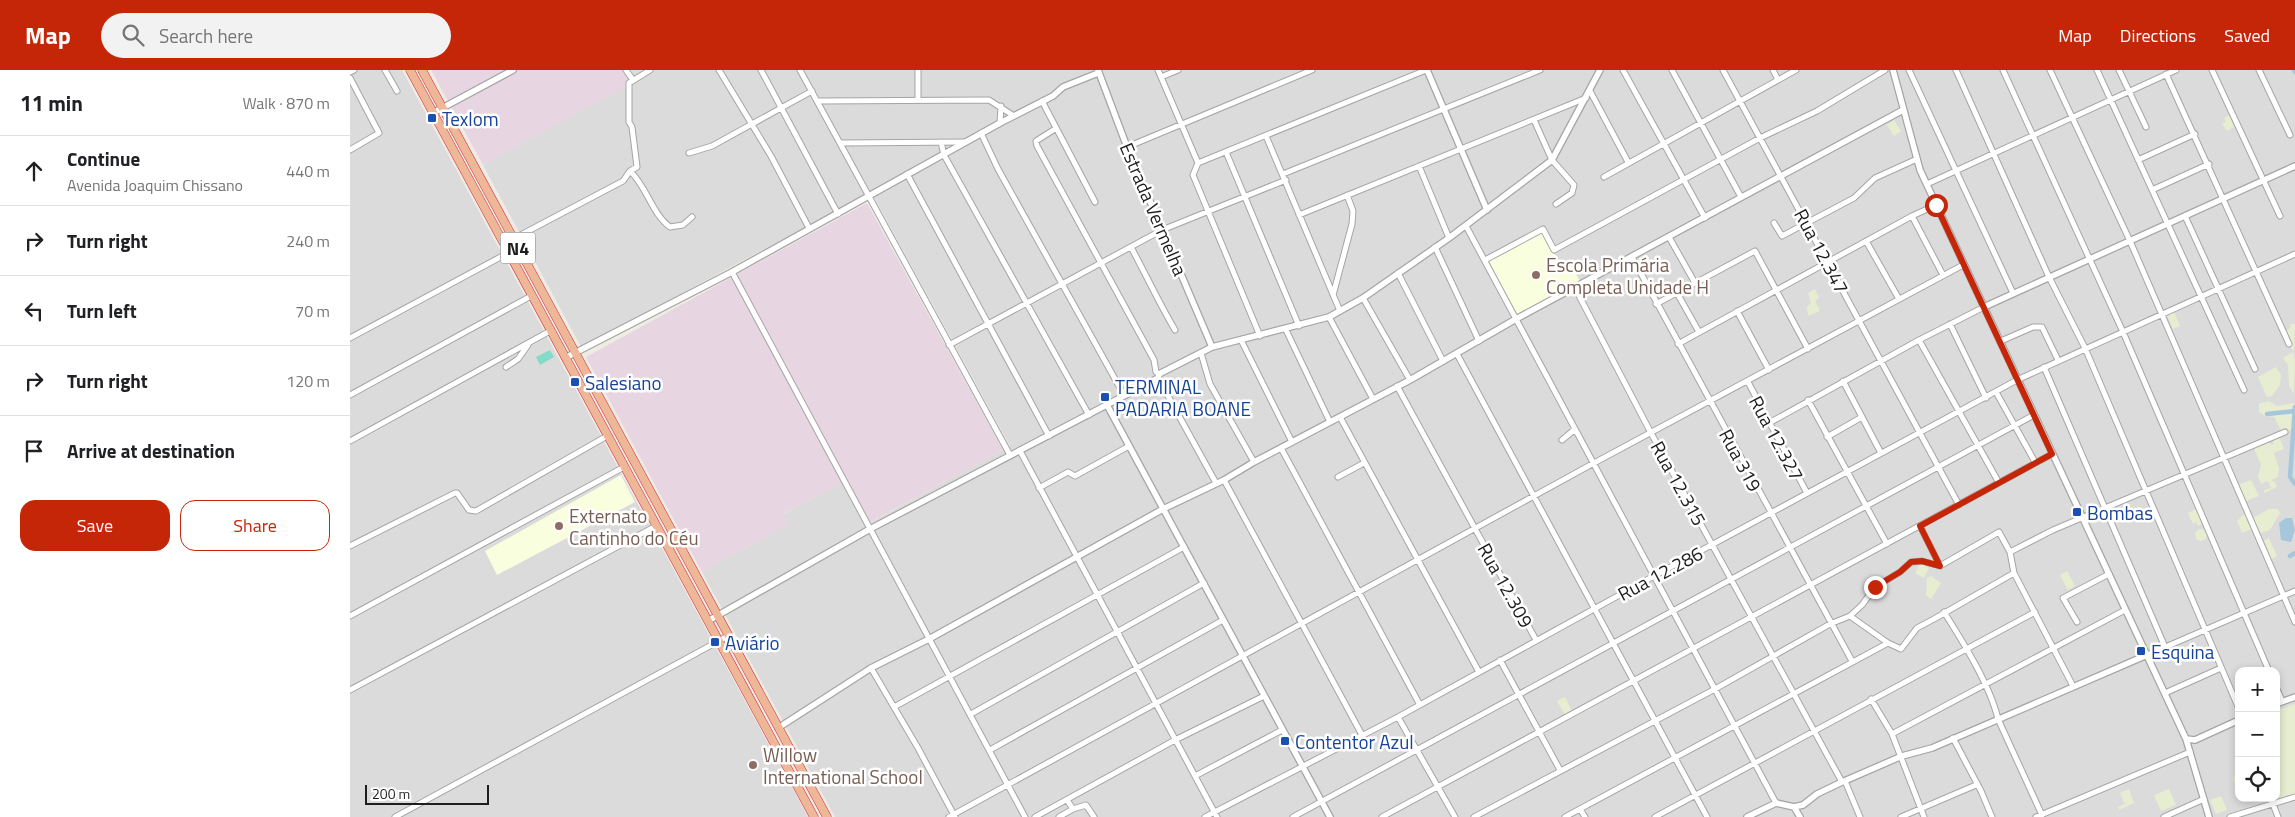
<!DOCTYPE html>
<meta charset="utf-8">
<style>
body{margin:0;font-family:"Titillium Web",sans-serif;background:#f2f2f2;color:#202124}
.controls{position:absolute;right:15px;bottom:15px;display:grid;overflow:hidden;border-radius:10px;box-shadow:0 2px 8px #0003}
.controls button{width:45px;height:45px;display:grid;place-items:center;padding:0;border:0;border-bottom:1px solid #e0e0e0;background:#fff;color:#202124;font:25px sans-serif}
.scale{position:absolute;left:15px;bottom:12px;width:124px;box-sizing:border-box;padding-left:5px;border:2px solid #1e1e1e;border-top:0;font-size:14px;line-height:18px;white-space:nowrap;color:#1e1e1e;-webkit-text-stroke:4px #fff;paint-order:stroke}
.stop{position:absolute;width:15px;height:15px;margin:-11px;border:4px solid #c52607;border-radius:50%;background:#fff}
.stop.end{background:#c52607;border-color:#fff;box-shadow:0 1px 5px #0008}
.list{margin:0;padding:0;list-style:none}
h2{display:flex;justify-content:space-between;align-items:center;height:65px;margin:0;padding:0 20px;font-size:21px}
h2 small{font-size:16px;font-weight:400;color:#757577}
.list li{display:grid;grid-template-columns:32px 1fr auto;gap:15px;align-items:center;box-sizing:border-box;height:70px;padding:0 20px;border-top:1px solid #e0e0e0}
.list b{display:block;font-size:19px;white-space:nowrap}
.list p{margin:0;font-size:16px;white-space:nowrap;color:#757577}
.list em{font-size:16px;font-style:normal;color:#757577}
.actions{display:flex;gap:10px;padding:15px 20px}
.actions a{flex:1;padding:11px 0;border:1px solid #c52607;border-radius:15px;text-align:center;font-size:18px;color:#c52607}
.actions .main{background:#c52607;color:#fff}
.icon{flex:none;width:28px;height:28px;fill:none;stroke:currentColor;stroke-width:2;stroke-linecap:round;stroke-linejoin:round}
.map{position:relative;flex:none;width:1945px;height:747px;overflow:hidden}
header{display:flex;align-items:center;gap:30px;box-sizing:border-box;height:70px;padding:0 25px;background:#c52607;color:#fff}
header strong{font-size:24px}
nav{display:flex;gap:28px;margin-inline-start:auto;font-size:18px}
.search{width:350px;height:45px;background:#f2f2f2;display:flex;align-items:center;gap:12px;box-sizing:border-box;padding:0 18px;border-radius:28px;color:#757577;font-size:19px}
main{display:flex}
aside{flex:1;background:#fff}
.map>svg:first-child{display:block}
.residential{fill:#dcdbdb;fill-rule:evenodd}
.industrial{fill:#e7d6e1}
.education{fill:#f9fede}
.farmland{fill:#e6edd0}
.pitch{fill:#84dbc8}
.water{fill:#a6c6db}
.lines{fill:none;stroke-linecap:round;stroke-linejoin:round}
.canal{stroke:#a6c6db;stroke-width:4.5}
.minor-casing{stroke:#a5a5a5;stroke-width:7}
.tertiary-casing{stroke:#a5a5a5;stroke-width:8}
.trunk-casing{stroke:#d42a48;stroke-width:9}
.minor{stroke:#fff;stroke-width:5}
.tertiary{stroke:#fff;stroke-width:5.5}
.trunk{stroke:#eeb898;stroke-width:8}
.route{stroke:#c52607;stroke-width:6}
.transit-dot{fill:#1a4fb4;stroke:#fff;stroke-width:2}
.education-dot{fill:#8d6e63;stroke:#fff;stroke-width:2}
.labels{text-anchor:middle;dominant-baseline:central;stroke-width:5;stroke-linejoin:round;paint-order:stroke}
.shield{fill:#fff;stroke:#626262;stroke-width:1}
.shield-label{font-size:18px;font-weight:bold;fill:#1e1e1e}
.transit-label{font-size:19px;fill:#164399;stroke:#fff;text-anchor:start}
.street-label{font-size:19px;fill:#1e1e1e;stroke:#fff}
.education-label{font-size:19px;fill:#785e54;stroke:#fff;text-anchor:start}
</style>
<header>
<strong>Map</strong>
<div class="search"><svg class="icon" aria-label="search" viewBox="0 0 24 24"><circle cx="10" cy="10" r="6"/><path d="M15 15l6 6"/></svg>Search here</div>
<nav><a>Map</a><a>Directions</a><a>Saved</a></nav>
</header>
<main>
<aside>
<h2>11 min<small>Walk · 870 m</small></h2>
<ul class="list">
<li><svg class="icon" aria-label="ahead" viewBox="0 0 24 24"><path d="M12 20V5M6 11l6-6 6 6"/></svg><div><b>Continue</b><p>Avenida Joaquim Chissano</p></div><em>440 m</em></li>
<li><svg class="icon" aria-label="right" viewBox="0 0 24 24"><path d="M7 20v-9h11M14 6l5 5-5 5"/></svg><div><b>Turn right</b></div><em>240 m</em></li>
<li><svg class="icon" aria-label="left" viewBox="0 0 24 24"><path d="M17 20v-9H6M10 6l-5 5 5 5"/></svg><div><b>Turn left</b></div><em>70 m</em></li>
<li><svg class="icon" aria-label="right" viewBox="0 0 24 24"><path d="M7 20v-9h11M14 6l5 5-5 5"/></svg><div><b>Turn right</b></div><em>120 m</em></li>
<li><svg class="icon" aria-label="arrive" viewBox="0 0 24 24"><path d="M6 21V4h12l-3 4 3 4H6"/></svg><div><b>Arrive at destination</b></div></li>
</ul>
<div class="actions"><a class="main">Save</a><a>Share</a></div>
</aside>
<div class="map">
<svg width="1945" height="747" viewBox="0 0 1945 747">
<rect width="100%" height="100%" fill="#eeede4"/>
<!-- residential -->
<path class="residential" d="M0,0H52L458,747H0Z
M281,0H1945V747H485L352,502L437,455L432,445L492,412L516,455L660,376L521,122L231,277L133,95L286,10ZM1889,601H1926V728H1889Z"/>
<!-- industrial -->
<path class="industrial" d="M81,0H273L281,14L133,95Z
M517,133L653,380L515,455L492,413L433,444L438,455L352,502L236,287Z"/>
<!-- education -->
<path class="education" d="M1192,161L1213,199L1221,195L1230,211L1166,245L1137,190Z
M271,405L285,432L147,505L135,481Z"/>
<!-- farmland -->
<path class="farmland" d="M1879,45L1884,57L1877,61L1872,54L1876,52L1874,48Z
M1544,50L1551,61L1544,66L1537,55Z
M1465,219L1469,228L1465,231L1470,241L1458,246L1457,237L1461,233L1458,223Z
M1824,242L1830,256L1823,259L1817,245Z
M1941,254H1945L1944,280L1941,279V273L1935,262L1940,258Z
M1943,282L1945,291L1944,324L1939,316L1938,295L1933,288Z
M1926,297L1931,305L1930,315L1922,326L1917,327L1908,307Z
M1918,331L1928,336L1944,333V359L1932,362L1924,347L1915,346L1909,342V334Z
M1929,367L1934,379L1924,383L1929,398L1928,407L1921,410L1925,412L1927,417L1914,423V420L1921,418L1918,411L1911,414L1908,406L1911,395L1903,376L1918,370L1921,375L1924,374L1922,370Z
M1901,410L1909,426L1896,431L1887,415Z
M1846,439L1853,453L1848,456L1846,452L1843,454L1838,443Z
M1919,439H1928L1930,443L1920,460L1908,464L1903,448Z
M1895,443L1904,458L1892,463L1887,451Z
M1845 465a6 6 0 1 1 12 0a6 6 0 1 1-12 0Z
M1919,468L1927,486L1919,491L1911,472Z
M1570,493L1579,498L1574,508L1565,503Z
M1717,501L1725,516L1718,520L1710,505Z
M1581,506L1591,513L1581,529L1576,525L1577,508Z
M1215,627L1222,641L1215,645L1207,631Z
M1945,634V724L1925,729L1926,641Z
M1889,706V728L1906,729L1889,731L1883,707Z
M1779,719L1784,733L1769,740L1768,737L1778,732L1774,733L1770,723Z
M1819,719L1826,735L1811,741L1804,725Z
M1871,726L1877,740L1866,744L1860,730Z"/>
<!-- pitch -->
<path class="pitch" d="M200,280L204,287L190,295L186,287Z"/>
<!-- water -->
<path class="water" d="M1936,448H1942L1945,460L1941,472L1931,470L1929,453Z"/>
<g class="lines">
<!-- canal -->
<path class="canal" d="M1944,0L1945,2
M1945,337L1940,407L1945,414
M1917,344L1945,341
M1940,486L1945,483"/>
<!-- minor casing -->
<g class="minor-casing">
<path id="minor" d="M35,0L47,21
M276,0L283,10
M369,0L421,86L459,158
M411,0L488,144
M450,0L660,385
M808,0L848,93
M1273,0L1355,148
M1322,0L1391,127
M1373,0L1609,435
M1423,0L1428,10
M1559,0L1663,223
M1606,0L1699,207L1735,278L1889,639
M1653,0L1773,262L1919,601
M1700,0L1780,171L1945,552
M1747,0L1894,320
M1769,0L1796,57
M1862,0L1930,146
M1909,0L1940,65
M0,2L4,0
M1816,4L1939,274
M811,7L828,0
M0,8L29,63L0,80
M1240,21L1278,92
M568,30V0
M468,31L639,30L664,46
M692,31L745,132
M1184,50L1202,90L1224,115L1222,123L1206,134
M650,53L651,36
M705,59L686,71L687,76L804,290L806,302L809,304
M631,63L648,99L774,325
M916,66L990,241
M591,72L594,85L739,345
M490,73L616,72
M777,77L962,0
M876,82L949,256
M339,83L362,76L462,21
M1788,90L1845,64
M1069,96L1099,168
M280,101C297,117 302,144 320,157L333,155L342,147
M557,104L699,366
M933,104L1190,0
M1254,107L1446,0
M1577,114L1826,0
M1802,120L1859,94
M949,145L1236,28
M1562,146L1593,205
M1835,146L1905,299
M1424,153L1432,166L1504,128L1525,108L1567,89
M1116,156L1426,733
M1319,167L1345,213
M163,169L273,111L280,101L287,97L282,57L279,52V13L300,0
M1516,171L1549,229
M781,177C796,205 809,233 825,260
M1085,177L1129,271
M1282,187L1502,591
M1135,190L1193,159L1204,180L1410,68L1467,41L1535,0
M382,202L675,747
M1048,203L1093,291
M1225,218L1301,363L1492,712
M1327,223L1349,262
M983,225L1002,154L1003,141L997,125
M1013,228L1060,310
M1306,234L1405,181L1458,279
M1387,241L1419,300
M979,247L1023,329
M1600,254L1636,328
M936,260L980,352
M910,266L843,105L848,93L1076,0
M0,268L158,183
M891,270L942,372
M1569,270L1649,413
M1651,271L1683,257H1692L1708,290
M1328,274L1562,146L1586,135
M599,275L812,160L936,110
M851,283L860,314L904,392
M1107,284L1357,747
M156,297L168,289L178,275
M1694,297L1815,577
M808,308L866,413
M1493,311L1531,383
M1398,312L1457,423
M1047,316L1186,570
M1646,322L1685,392
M0,325L181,226
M1458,330L1537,474
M990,347L1129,602
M1419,353L1569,270L1634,237
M1477,367L1512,347
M1212,370L1224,360
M0,371L200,261
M931,378L1070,635
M670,381L867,747
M988,407L1014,393
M874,410L1012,665
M689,418L718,402L725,406L779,376
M1570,456L1590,496
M0,476L105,423H107L119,440L126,441L257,366
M1594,542C1613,572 1640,615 1648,649L1692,745
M0,546L274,397
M1500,546L1538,573
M1727,552L1713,528L1759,504
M1797,585L1945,521
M1150,590L1210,700
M521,598L568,678L605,747
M1723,616L1664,503L1660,482L1703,460L1935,362
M1926,617L1932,631
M0,620L306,456
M1815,623L1871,598
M1521,629L1542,664L1574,747
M544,637L834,477
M621,644L854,513
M1048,647L1105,747
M1542,664L1775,540
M1603,668L1631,721L1642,747
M640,680L873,550
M845,706L932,660
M1495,711L1510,747
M717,730L723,739L736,735L744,747
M1923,734L1928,747
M1230,739L1235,747
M45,747L378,566
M599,747L1244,393L1613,195
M685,747L825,670L914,626
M709,747L723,739
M855,747L1048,647L1304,506L1667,310L1945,184
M943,747L1684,345
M1032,747L1702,384
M1124,747L1365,619L1480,554L1500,546L1512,535L1525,517L1550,502L1561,492L1572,491L1590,496L1649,462L1660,482
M1215,747L1538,573L1551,579L1567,558L1584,549L1664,503
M1305,747L1685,542
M1551,747L1626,715
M1686,747L1840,682
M1814,747L1854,729
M1880,747L1945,727"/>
</g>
<!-- tertiary casing -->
<g class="tertiary-casing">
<path id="tertiary" d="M748,0L777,77L862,277
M1077,0L1137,140
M1543,0L1570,100L1836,669L1859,747
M83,43L163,0
M1634,237L1945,96
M215,288L382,202L650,53L703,26L713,17L748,3
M757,335L980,747
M358,551L520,459L808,308L809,304L862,277L979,247L1013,228L1099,168L1202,90L1250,0
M1926,634L1945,627
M428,658L521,598L579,569L813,439L874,410L904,392L1060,310L1166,249L1553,40
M1836,669L1845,670L1889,650
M1444,737L1450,747
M1397,747L1426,733L1444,737L1453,735L1467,724L1492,712L1552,686L1582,678L1797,585"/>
</g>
<!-- trunk casing -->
<g class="trunk-casing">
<path id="trunk" d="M60,0L464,747
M72,0L477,747"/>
</g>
<!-- minor -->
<use href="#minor" class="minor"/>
<!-- tertiary -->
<use href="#tertiary" class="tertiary"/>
<!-- trunk -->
<use href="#trunk" class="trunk"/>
</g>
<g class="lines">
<!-- route -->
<path class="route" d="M1525,517L1550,502L1561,492L1572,491L1590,496L1570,456L1702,384L1586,135"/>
</g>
<!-- markers -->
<g class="transit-dot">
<rect x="77" y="43" width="10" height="10" rx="2.5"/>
<rect x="220" y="307" width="10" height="10" rx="2.5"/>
<rect x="750" y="322" width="10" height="10" rx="2.5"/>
<rect x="1722" y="437" width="10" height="10" rx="2.5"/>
<rect x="360" y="567" width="10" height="10" rx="2.5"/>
<rect x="1786" y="576" width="10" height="10" rx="2.5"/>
<rect x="930" y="666" width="10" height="10" rx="2.5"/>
</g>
<g class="education-dot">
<circle cx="1186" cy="205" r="5"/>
<circle cx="209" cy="456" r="5"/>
<circle cx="403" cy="695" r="5"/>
</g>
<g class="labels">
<!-- shield labels -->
<rect class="shield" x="150.5" y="162.5" width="35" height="31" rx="4"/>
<g class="shield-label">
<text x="168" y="178">N4</text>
</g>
<!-- transit labels -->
<g class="transit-label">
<text x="92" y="48">Texlom</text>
<text x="235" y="312">Salesiano</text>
<text x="765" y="316">TERMINAL<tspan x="765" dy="22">PADARIA BOANE</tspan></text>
<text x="1737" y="442">Bombas</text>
<text x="375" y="572">Aviário</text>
<text x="1801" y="581">Esquina</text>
<text x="945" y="671">Contentor Azul</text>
</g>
<!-- street labels -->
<g class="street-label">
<text transform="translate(804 139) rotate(67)">Estrada Vermelha</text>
<text transform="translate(1472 181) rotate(62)">Rua 12.347</text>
<text transform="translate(1427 368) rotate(62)">Rua 12.327</text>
<text transform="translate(1391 390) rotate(62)">Rua 319</text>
<text transform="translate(1329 413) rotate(61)">Rua 12.315</text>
<text transform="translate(1310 503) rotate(-28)">Rua 12.286</text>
<text transform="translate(1156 515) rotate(61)">Rua 12.309</text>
</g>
<!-- education labels -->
<g class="education-label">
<text x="1196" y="194">Escola Primária<tspan x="1196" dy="22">Completa Unidade H</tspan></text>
<text x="219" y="445">Externato<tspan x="219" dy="22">Cantinho do Céu</tspan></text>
<text x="413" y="684">Willow<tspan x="413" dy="22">International School</tspan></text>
</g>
</g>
</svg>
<div class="controls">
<button>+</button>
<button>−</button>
<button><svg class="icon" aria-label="locate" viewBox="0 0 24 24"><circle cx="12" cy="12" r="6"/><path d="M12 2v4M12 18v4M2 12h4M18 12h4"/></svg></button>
</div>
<div class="scale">200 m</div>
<div class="stop" style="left:1586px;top:135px"></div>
<div class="stop end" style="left:1525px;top:517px"></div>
</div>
</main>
